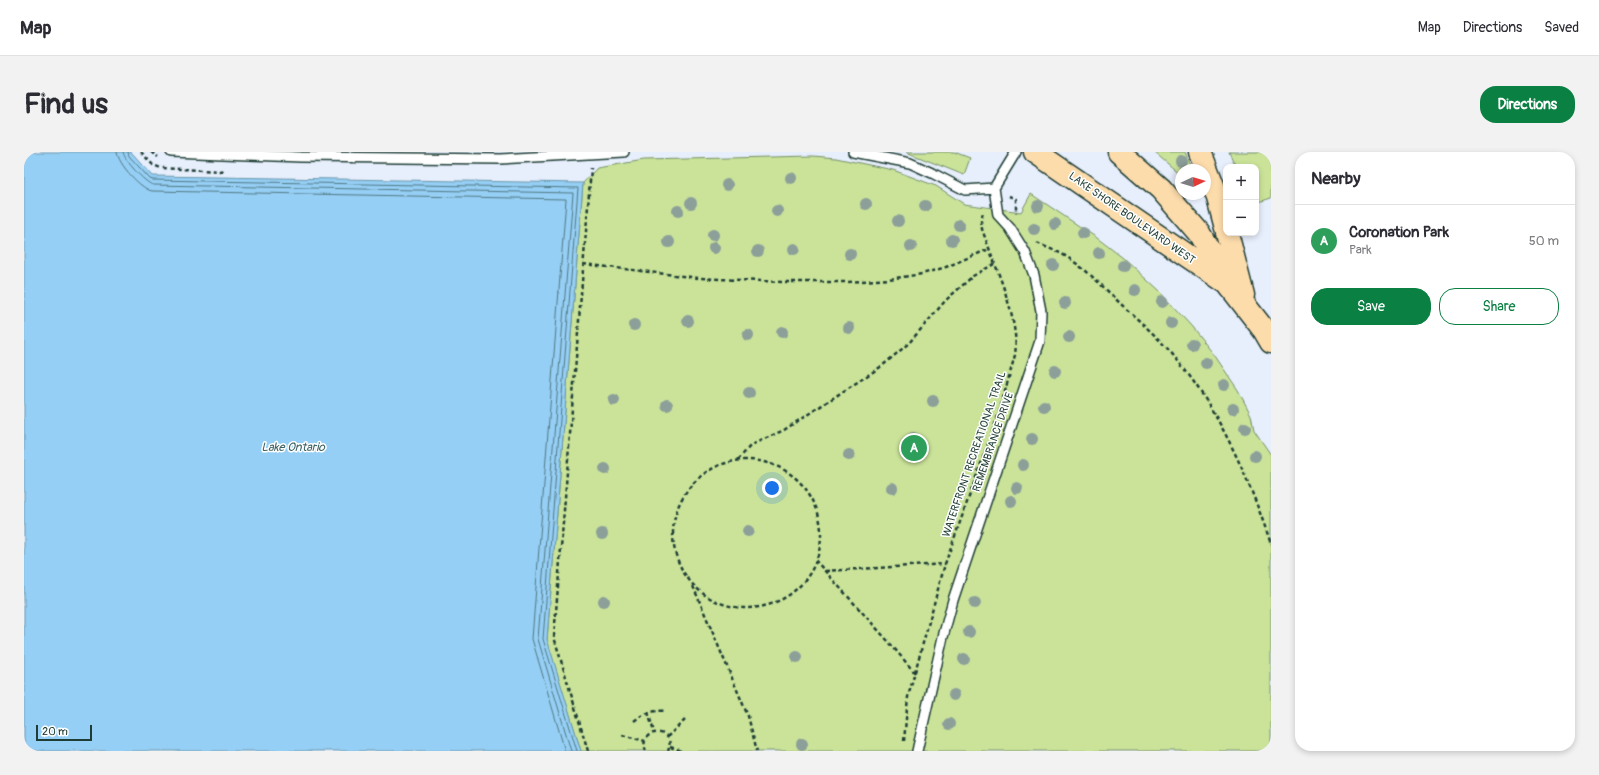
<!DOCTYPE html>
<meta charset="utf-8">
<style>
body{margin:0;font-family:Pangolin,sans-serif;background:#f2f2f3;color:#2b2b33}
.controls{position:absolute;right:12px;top:12px;display:grid;overflow:hidden;border-radius:8px;box-shadow:0 2px 6px #0003}
.controls button{width:36px;height:36px;display:grid;place-items:center;padding:0;border:0;border-bottom:1px solid #e1e1e2;background:#fff;color:#2b2b33;font:20px sans-serif}
.compass{position:absolute;left:1151px;top:12px;width:36px;height:36px;border-radius:50%;background:#fff;box-shadow:0 2px 6px #0003;rotate:86deg}
.scale{position:absolute;left:12px;bottom:10px;width:56px;box-sizing:border-box;padding-left:4px;border:2px solid #1f3d34;border-top:0;font-size:11px;line-height:14px;white-space:nowrap;color:#1f3d34;-webkit-text-stroke:3px #fff;paint-order:stroke}
.you{position:absolute;left:748px;top:336px;width:14px;height:14px;margin:-10px;border:3px solid #fff;border-radius:50%;background:#1a73e8;box-shadow:0 0 0 6px #1a73e833}
.badge{display:grid;place-items:center;width:26px;height:26px;border-radius:50%;background:#0b8043;color:#fff;font-size:13px;font-weight:700}
.pin{position:absolute;translate:-50% -50%;border:2px solid #fff;box-shadow:0 1px 4px #0006}
.list{margin:0;padding:0;list-style:none}
h2{display:flex;justify-content:space-between;align-items:center;height:52px;margin:0;padding:0 16px;font-size:17px}
h2 small{font-size:13px;font-weight:400;color:#7c7c81}
.list li{display:grid;grid-template-columns:26px 1fr auto;gap:12px;align-items:center;box-sizing:border-box;height:72px;padding:0 16px;border-top:1px solid #e1e1e2}
.list b{display:block;font-size:15px;white-space:nowrap}
.list p{margin:0;font-size:13px;white-space:nowrap;color:#7c7c81}
.list em{font-size:13px;font-style:normal;color:#7c7c81}
.actions{display:flex;gap:8px;padding:12px 16px}
.actions a{flex:1;padding:9px 0;border:1px solid #0b8043;border-radius:16px;text-align:center;font-size:14px;color:#0b8043}
.actions .main{background:#0b8043;color:#fff}
.map{position:relative;flex:none;width:1247px;height:599px;overflow:hidden;border-radius:16px}
header{display:flex;align-items:center;gap:24px;box-sizing:border-box;height:56px;padding:0 20px;background:#fff;border-bottom:1px solid #e1e1e2}
header strong{font-size:19px}
nav{display:flex;gap:22px;margin-inline-start:auto;font-size:14px}
.intro{display:flex;align-items:center;justify-content:space-between;box-sizing:border-box;height:96px;padding:0 24px}
h1{margin:0;font-size:28px}
.button{padding:10px 18px;border-radius:16px;background:#0b8043;color:#fff;font-size:14px;font-weight:700}
main{display:flex;gap:24px;padding:0 24px}
aside{flex:1;background:#fff;border-radius:16px;box-shadow:0 2px 6px #0003}
.map>svg:first-child{display:block}
.green{fill:#cae399;stroke:#749066}
.water{fill:#96cff5;stroke:#6695a8}
.lines{fill:none;stroke-linecap:round;stroke-linejoin:round}
.shore{stroke:#4f7781;stroke-width:1}
.service-casing{stroke:#1f3d34;stroke-width:12}
.trunk-casing{stroke:#1f3d34;stroke-width:25}
.path{stroke:#1f3d34;stroke-width:2.5;stroke-dasharray:4 3;stroke-linecap:butt}
.service{stroke:#fff;stroke-width:9}
.trunk{stroke:#fddcac;stroke-width:22}
.tree{fill:#8c9f99}
.labels{text-anchor:middle;dominant-baseline:central;stroke-width:3;stroke-linejoin:round;paint-order:stroke}
.street-label{font-size:11px;fill:#1f3d34;stroke:#fff}
.water-label{font-size:12px;font-style:italic;fill:#3d6264;stroke:#fff}
</style>
<header>
<strong>Map</strong>
<nav><a>Map</a><a>Directions</a><a>Saved</a></nav>
</header>
<div class="intro"><h1>Find us</h1><a class="button">Directions</a></div>
<main>
<div class="map">
<svg width="1247" height="599" viewBox="0 0 1247 599">
<rect width="100%" height="100%" fill="#e7eefc"/>
<filter id="ink" filterUnits="userSpaceOnUse"><feTurbulence type="fractalNoise" baseFrequency=".025" numOctaves="2"/><feDisplacementMap in="SourceGraphic" scale="8" xChannelSelector="R" yChannelSelector="G"/><feConvolveMatrix kernelMatrix="1 2 1 2 8 2 1 2 1" color-interpolation-filters="sRGB"/></filter>
<g filter="url(#ink)">
<!-- green -->
<path class="green" d="M882,0H930L946,6L940,23Z
M1130,0H1161L1168,18H1157V23Z
M1205,0H1247V46L1232,51V15H1212Z
M789,4L812,6L869,18L912,34L940,52L997,60L1007,42L1073,86L1099,106L1135,139L1168,175L1191,204L1214,238L1227,263L1230,278L1247,303V599H557L523,488L559,31L573,16L620,8Z"/>
<!-- water -->
<path class="water" d="M0,0H107L129,24L559,31L523,487L557,599H0Z"/>
<g class="lines">
<!-- shore -->
<path class="shore" d="M93,0C94,12 117,37 128,39L542,47L508,487L541,599
M99,0C100,8 121,31 129,33L549,41L514,487L547,599
M104,0L105,4L126,27L129,28L554,36L519,487L553,599"/>
<!-- service casing -->
<g class="service-casing">
<path id="service" d="M147,0L277,5L476,7L600,0
M829,0L886,11L908,21L941,38L970,36
M893,599L919,485L929,448L1016,189L1017,159L1010,123L1001,100L986,76L974,63L970,36L992,0"/>
</g>
<!-- trunk casing -->
<g class="trunk-casing">
<path id="trunk" d="M1011,0L1200,129
M1095,0L1137,37L1175,81L1205,133L1240,178L1247,190
M1176,0L1194,46L1202,76
M1203,81L1219,143"/>
</g>
<!-- path -->
<path class="path" d="M117,0L129,13L137,16L197,19L199,16
M127,0L134,5
M985,44L992,47V61
M1013,91C1021,95 1030,98 1038,102C1061,115 1081,137 1100,155C1119,172 1138,189 1154,209C1197,262 1225,327 1247,392
M559,112L675,126L757,130H824L865,127L898,122L922,115L965,97
M714,308L727,293L760,278L858,214L885,191L922,148L949,124L970,112
M649 382a74 74 0 1 1 148 0a74 74 0 1 1-148 0Z
M791,408L864,489L891,521
M801,419L921,412
M669,434L724,564L733,599
M624,560L630,580
M610,569C620,561 629,558 642,559
M598,583L621,589
M643,585L661,568
M880,589L884,545L921,412L975,261L991,203C996,167 970,112 958,77L957,69L959,60
M646,595L658,599
M564,599L530,485L567,16
M622,599C612,575 654,574 644,599"/>
<!-- service -->
<use href="#service" class="service"/>
<!-- trunk -->
<use href="#trunk" class="trunk"/>
</g>
<!-- trees -->
<g class="tree">
<circle cx="1157" cy="9" r="6"/>
<circle cx="767" cy="26" r="6"/>
<circle cx="703" cy="33" r="6"/>
<circle cx="667" cy="51" r="6"/>
<circle cx="842" cy="52" r="6"/>
<circle cx="901" cy="54" r="6"/>
<circle cx="1014" cy="54" r="6"/>
<circle cx="654" cy="59" r="6"/>
<circle cx="753" cy="59" r="6"/>
<circle cx="874" cy="69" r="6"/>
<circle cx="1031" cy="72" r="6"/>
<circle cx="935" cy="73" r="6"/>
<circle cx="1010" cy="77" r="6"/>
<circle cx="1059" cy="81" r="6"/>
<circle cx="689" cy="83" r="6"/>
<circle cx="928" cy="88" r="6"/>
<circle cx="645" cy="90" r="6"/>
<circle cx="887" cy="94" r="6"/>
<circle cx="690" cy="96" r="6"/>
<circle cx="770" cy="97" r="6"/>
<circle cx="734" cy="99" r="6"/>
<circle cx="1075" cy="101" r="6"/>
<circle cx="826" cy="102" r="6"/>
<circle cx="1029" cy="113" r="6"/>
<circle cx="1099" cy="114" r="6"/>
<circle cx="1111" cy="138" r="6"/>
<circle cx="1138" cy="150" r="6"/>
<circle cx="1041" cy="151" r="6"/>
<circle cx="664" cy="169" r="6"/>
<circle cx="1147" cy="171" r="6"/>
<circle cx="610" cy="173" r="6"/>
<circle cx="825" cy="176" r="6"/>
<circle cx="758" cy="180" r="6"/>
<circle cx="724" cy="183" r="6"/>
<circle cx="1045" cy="185" r="6"/>
<circle cx="1168" cy="192" r="6"/>
<circle cx="1182" cy="211" r="6"/>
<circle cx="1031" cy="219" r="6"/>
<circle cx="1200" cy="233" r="6"/>
<circle cx="725" cy="241" r="6"/>
<circle cx="590" cy="248" r="6"/>
<circle cx="909" cy="249" r="6"/>
<circle cx="643" cy="253" r="6"/>
<circle cx="1020" cy="254" r="6"/>
<circle cx="1209" cy="257" r="6"/>
<circle cx="1221" cy="276" r="6"/>
<circle cx="889" cy="286" r="6"/>
<circle cx="1008" cy="287" r="6"/>
<circle cx="825" cy="303" r="6"/>
<circle cx="1231" cy="304" r="6"/>
<circle cx="999" cy="313" r="6"/>
<circle cx="581" cy="317" r="6"/>
<circle cx="868" cy="336" r="6"/>
<circle cx="993" cy="336" r="6"/>
<circle cx="987" cy="349" r="6"/>
<circle cx="724" cy="379" r="6"/>
<circle cx="578" cy="382" r="6"/>
<circle cx="580" cy="449" r="6"/>
<circle cx="951" cy="451" r="6"/>
<circle cx="945" cy="480" r="6"/>
<circle cx="773" cy="505" r="6"/>
<circle cx="940" cy="507" r="6"/>
<circle cx="930" cy="543" r="6"/>
<circle cx="925" cy="572" r="6"/>
<circle cx="778" cy="592" r="6"/>
</g>
</g>
<g class="labels">
<!-- street labels -->
<g class="street-label">
<text transform="translate(1108 66) rotate(35)">LAKE SHORE BOULEVARD WEST</text>
<text transform="translate(969 290) rotate(-71)">REMEMBRANCE DRIVE</text>
<text transform="translate(950 302) rotate(-71)">WATERFRONT RECREATIONAL TRAIL</text>
</g>
<!-- water labels -->
<g class="water-label">
<text x="269" y="295">Lake Ontario</text>
</g>
</g>
</svg>
<div class="controls">
<button>+</button>
<button>−</button>
</div>
<svg class="compass" viewBox="-18 -18 36 36"><path d="M0-13l5 13h-10z" fill="#e53935"/><path d="M0 13l5-13h-10z" fill="#7c7c81"/></svg>
<div class="scale">20 m</div>
<div class="you"></div>
<div class="pin badge" style="left:890px;top:296px;background:#2e9e5b">A</div>
</div>
<aside>
<h2>Nearby<small></small></h2>
<ul class="list">
<li><span class="badge" style="background:#2e9e5b">A</span><div><b>Coronation Park</b><p>Park</p></div><em>50 m</em></li>
</ul>
<div class="actions"><a class="main">Save</a><a>Share</a></div>
</aside>
</main>
